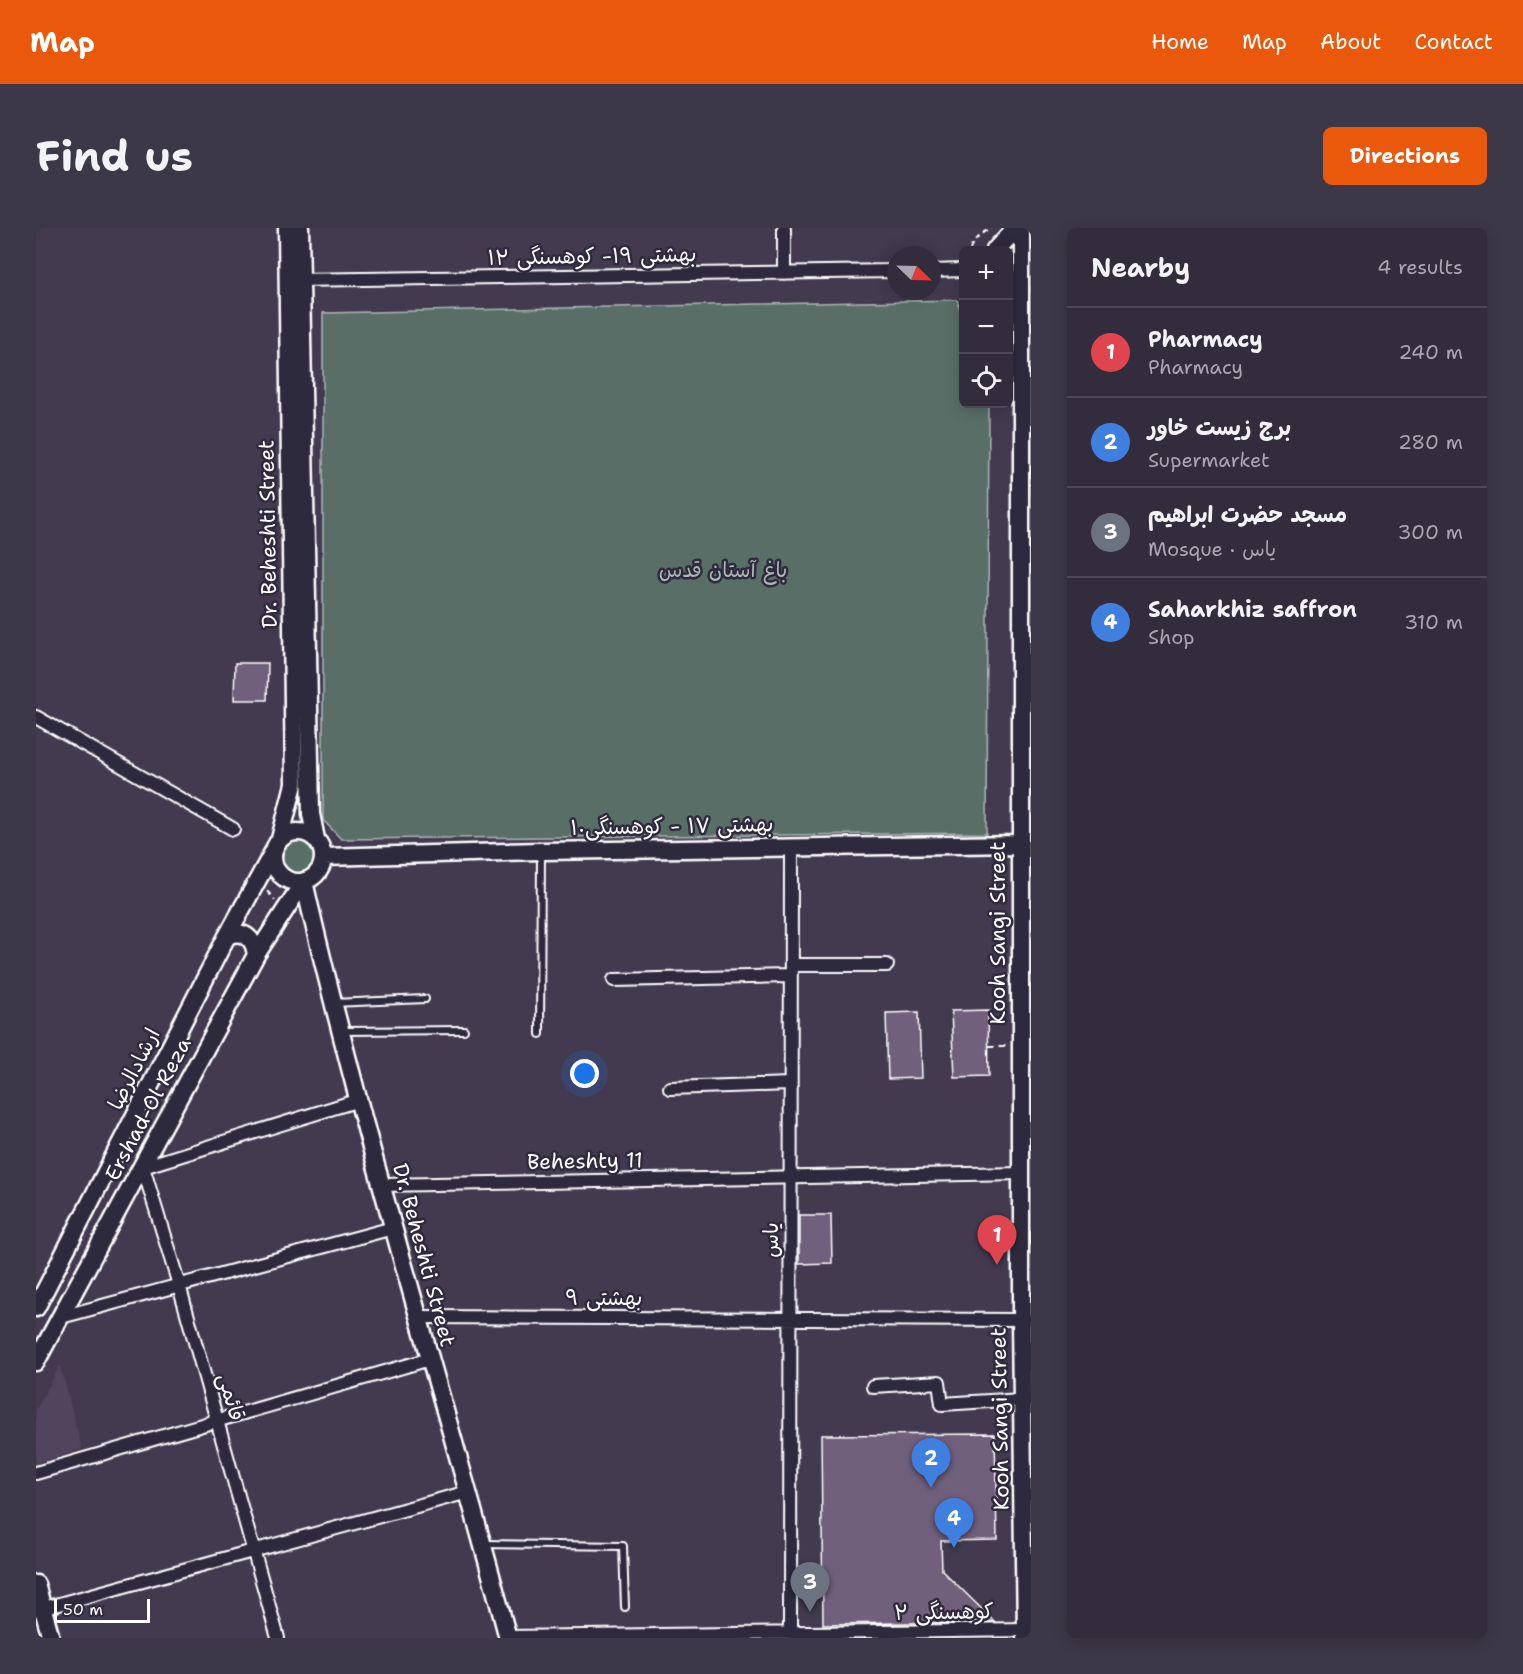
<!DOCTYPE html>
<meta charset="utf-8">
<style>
body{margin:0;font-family:"Shantell Sans","Playpen Sans Arabic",sans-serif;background:#3d3847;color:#f1f3f6}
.controls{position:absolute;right:18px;top:18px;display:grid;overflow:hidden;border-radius:9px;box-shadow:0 3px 15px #0003}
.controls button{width:54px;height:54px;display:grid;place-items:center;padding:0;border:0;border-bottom:2px solid #4d4856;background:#322c3c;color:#f1f3f6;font:30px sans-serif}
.compass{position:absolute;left:851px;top:18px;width:54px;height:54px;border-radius:50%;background:#322c3c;box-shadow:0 3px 15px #0003;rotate:113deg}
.scale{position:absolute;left:18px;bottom:15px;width:96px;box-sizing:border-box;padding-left:6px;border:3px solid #fff;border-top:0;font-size:16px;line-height:21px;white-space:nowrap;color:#fff;-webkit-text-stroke:4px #2f2a3d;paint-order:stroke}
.you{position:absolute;left:549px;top:846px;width:21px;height:21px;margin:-15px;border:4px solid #fff;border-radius:50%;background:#1a73e8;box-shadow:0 0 0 9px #1a73e833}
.badge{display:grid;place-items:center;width:39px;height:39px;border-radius:50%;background:#ea580c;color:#fff;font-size:20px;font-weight:700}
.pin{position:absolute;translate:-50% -50px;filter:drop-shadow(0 2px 3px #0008)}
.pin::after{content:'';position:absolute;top:32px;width:21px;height:18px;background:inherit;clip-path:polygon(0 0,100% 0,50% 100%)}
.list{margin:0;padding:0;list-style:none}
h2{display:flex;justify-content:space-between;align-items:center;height:78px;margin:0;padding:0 24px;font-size:26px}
h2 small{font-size:20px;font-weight:400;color:#a8a7af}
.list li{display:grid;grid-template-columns:39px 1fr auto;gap:18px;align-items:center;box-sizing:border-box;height:90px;padding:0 24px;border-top:2px solid #4d4856}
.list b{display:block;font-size:22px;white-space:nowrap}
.list p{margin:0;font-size:20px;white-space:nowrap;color:#a8a7af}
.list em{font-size:20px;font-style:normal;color:#a8a7af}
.icon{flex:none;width:33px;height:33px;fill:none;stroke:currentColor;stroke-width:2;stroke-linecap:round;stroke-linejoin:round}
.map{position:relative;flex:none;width:995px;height:1410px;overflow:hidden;border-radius:9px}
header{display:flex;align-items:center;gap:36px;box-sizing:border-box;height:84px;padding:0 30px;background:#ea580c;color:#fff}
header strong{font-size:28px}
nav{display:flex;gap:33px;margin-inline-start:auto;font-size:21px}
.intro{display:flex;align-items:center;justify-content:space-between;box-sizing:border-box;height:144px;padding:0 36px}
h1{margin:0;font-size:42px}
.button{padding:15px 27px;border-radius:9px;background:#ea580c;color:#fff;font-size:21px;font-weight:700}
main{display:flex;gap:36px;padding:0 36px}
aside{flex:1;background:#322c3c;border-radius:9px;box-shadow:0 3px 15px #0003}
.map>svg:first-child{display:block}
.built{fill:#51455d}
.green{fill:#5a6e68;stroke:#acb6b4;stroke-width:1.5}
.building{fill:#71607b;stroke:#fff;stroke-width:1.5}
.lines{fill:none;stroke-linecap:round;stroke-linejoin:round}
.lane-casing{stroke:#fff;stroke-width:10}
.street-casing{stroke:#fff;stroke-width:16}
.secondary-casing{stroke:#fff;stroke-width:21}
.path{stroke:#fff;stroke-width:2;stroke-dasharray:6 4.5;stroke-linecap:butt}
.lane{stroke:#2f2a3d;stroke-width:6}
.street{stroke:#2f2a3d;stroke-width:12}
.secondary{stroke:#2f2a3d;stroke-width:16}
.labels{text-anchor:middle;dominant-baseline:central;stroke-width:5;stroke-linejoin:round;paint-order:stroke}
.street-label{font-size:21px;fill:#fff;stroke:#2f2a3d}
.park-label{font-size:21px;fill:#acb6b4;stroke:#2f2a3d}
</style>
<header>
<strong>Map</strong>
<nav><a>Home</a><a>Map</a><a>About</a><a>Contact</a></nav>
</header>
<div class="intro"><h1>Find us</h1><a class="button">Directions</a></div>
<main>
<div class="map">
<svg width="995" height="1410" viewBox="0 0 995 1410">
<rect width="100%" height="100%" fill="#433a50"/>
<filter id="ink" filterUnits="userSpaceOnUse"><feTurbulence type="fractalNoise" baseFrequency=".0167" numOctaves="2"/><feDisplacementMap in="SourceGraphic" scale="12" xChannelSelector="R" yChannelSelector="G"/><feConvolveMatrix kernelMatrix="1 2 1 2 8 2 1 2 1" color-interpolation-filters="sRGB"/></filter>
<g filter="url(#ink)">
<!-- built -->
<path class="built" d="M24,1137L46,1221L0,1235V1182Z"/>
<!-- green -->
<path class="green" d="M921,72L927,92L928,176H953L951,605L305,611L287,592V85Z
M246 629a16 16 0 1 1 32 0a16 16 0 1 1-32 0Z"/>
<!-- building -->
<path class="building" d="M199,435H232L231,472H198Z
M952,782L953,848L918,849L915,783Z
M883,784L885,850L852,851L850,785Z
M763,987H795L796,1035L763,1036Z
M959,1206L961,1312L905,1313L906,1342L959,1394L787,1396L785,1207Z"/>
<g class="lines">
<!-- lane casing -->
<g class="lane-casing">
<path id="lane" d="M297,775L389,771
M305,803L428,802
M504,806L505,623
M447,1316L587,1318L589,1379"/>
</g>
<!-- street casing -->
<g class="street-casing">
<path id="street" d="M748,0V45
M896,43L928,42
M258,52L860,43
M0,489L197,601
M755,737H851
M578,752L754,748
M634,860L753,856
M345,957L985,945
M25,1089L357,1000
M382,1089L985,1092
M837,1158L903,1154L906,1176L986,1171
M0,1245L394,1131
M1,1382L432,1264
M754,1406L755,619
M472,1409L990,1402
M242,1410L143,1057L107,939L323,872"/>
</g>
<!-- secondary casing -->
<g class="secondary-casing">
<path id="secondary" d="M264,0L275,586L280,611
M985,0V1092L989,1410
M959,22L979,0
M237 629a25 25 0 1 1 50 0a25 25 0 1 1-50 0Z
M244,611L258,556L251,0
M287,629L505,623L985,616
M268,653C285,730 305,806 325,882C372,1058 425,1233 472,1410
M191,708C208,701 218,710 220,727
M0,1080L191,708L238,622
M0,1134L220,727L268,653
M0,1356L15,1410"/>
</g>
<!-- path -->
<path class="path" d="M934,22C937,13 947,4 956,0
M231,663L239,672
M953,818H970"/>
<!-- lane -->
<use href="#lane" class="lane"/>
<!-- street -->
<use href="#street" class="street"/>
<!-- secondary -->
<use href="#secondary" class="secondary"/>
</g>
</g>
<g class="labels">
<!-- street labels -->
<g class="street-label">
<text transform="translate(556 28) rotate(-1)">بهشتی ۱۹- کوهسنگی ۱۲</text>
<text transform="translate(232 306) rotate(-91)">Dr. Beheshti Street</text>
<text transform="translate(636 598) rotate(-1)">بهشتی ۱۷ - کوهسنگی۱۰</text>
<text transform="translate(962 705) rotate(-90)">Kooh Sangi Street</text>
<text transform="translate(98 841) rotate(-63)">ارشادالرضا</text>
<text transform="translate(112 881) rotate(-62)">Ershad-Ol Reza</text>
<text transform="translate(549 933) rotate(-1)">Beheshty 11</text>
<text transform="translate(735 1012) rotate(-90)">یاس</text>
<text transform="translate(388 1027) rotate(75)">Dr. Beheshti Street</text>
<text x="568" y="1070">بهشتی ۹</text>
<text transform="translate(195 1169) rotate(74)">قائمی</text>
<text transform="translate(964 1191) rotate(-91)">Kooh Sangi Street</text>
<text transform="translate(908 1384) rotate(-1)">کوهسنگی ۲</text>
</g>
<!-- park labels -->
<g class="park-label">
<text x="687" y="342">باغ آستان قدس</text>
</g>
</g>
</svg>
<div class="controls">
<button>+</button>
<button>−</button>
<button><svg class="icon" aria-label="locate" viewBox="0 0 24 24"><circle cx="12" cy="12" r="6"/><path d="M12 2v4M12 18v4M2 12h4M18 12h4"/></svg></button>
</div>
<svg class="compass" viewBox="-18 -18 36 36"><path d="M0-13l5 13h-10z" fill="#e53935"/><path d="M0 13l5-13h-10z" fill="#a8a7af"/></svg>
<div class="scale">50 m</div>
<div class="you"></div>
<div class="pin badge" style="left:961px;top:1037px;background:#e0444e">1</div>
<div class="pin badge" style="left:895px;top:1260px;background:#3f7fe0">2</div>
<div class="pin badge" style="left:774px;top:1384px;background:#6b7280">3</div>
<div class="pin badge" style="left:918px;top:1320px;background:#3f7fe0">4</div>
</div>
<aside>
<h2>Nearby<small>4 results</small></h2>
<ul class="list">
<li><span class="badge" style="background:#e0444e">1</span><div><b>Pharmacy</b><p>Pharmacy</p></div><em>240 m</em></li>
<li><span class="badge" style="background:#3f7fe0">2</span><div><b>برج زیست خاور</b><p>Supermarket</p></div><em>280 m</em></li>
<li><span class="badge" style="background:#6b7280">3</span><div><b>مسجد حضرت ابراهیم</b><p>Mosque · یاس</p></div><em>300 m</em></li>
<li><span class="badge" style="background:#3f7fe0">4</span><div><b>Saharkhiz saffron</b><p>Shop</p></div><em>310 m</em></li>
</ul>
</aside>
</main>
